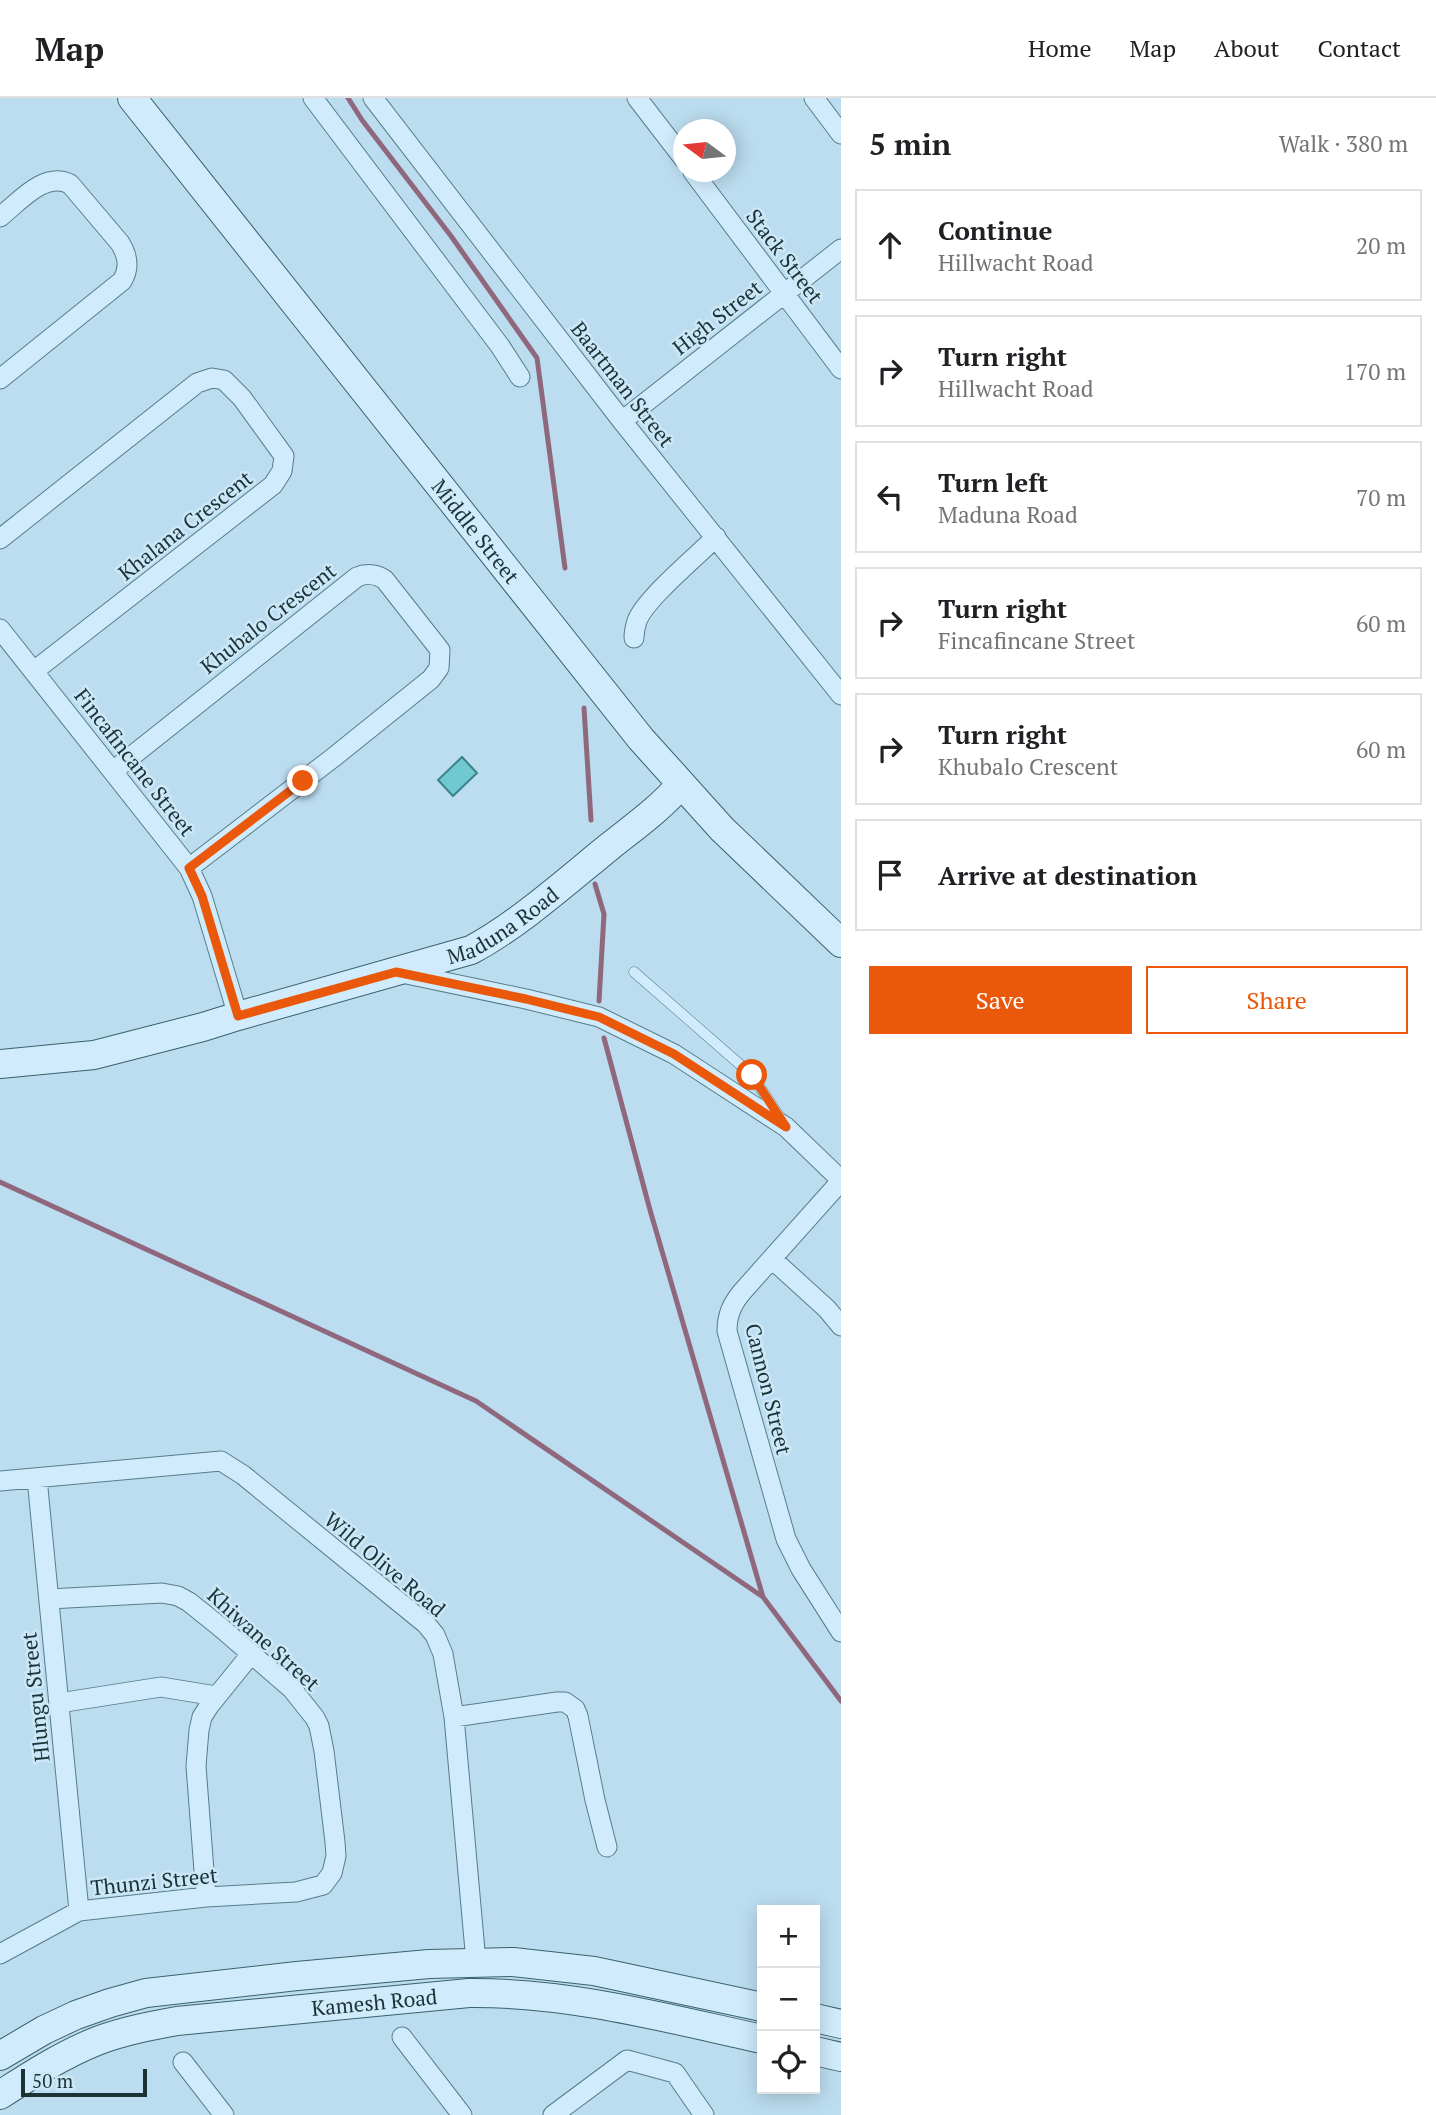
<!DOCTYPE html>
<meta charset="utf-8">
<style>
body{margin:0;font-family:"PT Serif",serif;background:#f6f6f6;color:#202124}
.controls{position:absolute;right:21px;bottom:21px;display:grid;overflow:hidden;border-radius:0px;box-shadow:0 4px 18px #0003}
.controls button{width:63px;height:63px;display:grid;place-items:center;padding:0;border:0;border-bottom:2px solid #e0e0e0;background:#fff;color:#202124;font:35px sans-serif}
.compass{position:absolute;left:673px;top:21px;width:63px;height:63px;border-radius:50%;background:#fff;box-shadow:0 4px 18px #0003;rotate:285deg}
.scale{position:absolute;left:21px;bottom:18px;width:126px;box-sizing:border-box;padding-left:7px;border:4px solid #1b3337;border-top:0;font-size:19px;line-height:24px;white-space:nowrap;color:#1b3337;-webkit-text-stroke:5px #cce7f7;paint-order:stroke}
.stop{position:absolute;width:21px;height:21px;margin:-16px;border:5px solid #ea580c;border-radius:50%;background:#fff}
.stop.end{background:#ea580c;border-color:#fff;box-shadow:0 2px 7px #0008}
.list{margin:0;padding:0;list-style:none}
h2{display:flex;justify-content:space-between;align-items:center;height:91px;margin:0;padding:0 28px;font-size:30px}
h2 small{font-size:23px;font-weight:400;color:#757577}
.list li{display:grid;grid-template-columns:46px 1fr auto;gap:21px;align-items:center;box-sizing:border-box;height:112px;margin:0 14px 14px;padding:0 14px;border:2px solid #e0e0e0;border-radius:0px}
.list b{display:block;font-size:26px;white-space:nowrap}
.list p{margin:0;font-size:23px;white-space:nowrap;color:#757577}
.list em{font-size:23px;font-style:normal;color:#757577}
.actions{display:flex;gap:14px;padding:21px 28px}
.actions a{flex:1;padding:16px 0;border:2px solid #ea580c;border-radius:0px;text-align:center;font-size:24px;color:#ea580c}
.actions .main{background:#ea580c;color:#fff}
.icon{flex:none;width:38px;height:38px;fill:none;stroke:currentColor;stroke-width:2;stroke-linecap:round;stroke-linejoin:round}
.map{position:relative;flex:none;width:841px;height:2017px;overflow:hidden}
header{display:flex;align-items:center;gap:42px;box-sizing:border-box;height:98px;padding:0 35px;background:#fff;border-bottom:2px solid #e0e0e0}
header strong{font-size:33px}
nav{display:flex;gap:38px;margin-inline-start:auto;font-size:24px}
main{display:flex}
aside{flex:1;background:#fff}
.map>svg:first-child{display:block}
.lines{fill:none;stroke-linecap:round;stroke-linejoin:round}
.stream{stroke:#8f687e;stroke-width:5}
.building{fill:#70c9d0;stroke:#3a8489;stroke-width:2}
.lane-casing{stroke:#557e88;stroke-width:11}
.street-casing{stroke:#557e88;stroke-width:21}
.secondary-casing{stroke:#38626a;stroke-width:30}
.lane{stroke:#d0ebfb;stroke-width:10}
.street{stroke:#d0ebfb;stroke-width:19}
.secondary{stroke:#d0ebfb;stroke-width:28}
.route{stroke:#ea580c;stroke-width:9}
.labels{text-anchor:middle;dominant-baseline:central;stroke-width:5;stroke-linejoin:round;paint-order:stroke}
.street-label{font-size:21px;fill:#1b3337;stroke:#cce7f7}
</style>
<header>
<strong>Map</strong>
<nav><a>Home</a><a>Map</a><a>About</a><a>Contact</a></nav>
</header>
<main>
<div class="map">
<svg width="841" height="2017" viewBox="0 0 841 2017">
<rect width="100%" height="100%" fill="#bcddf0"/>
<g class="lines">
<!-- stream -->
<path class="stream" d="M348,0L362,22L451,138L537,260L565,470
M584,610L591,722
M595,786L604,816L599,903
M604,940L650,1112L763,1499
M0,1084L476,1303L763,1499L841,1603"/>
</g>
<!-- building -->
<path class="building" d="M462,659L477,675L453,698L438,682Z"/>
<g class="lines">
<!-- lane casing -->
<g class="lane-casing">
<path id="lane" d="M634,874L752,977L779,1018"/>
</g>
<!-- street casing -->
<g class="street-casing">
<path id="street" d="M313,0L500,248L520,279
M373,0L622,323L841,597
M637,0L684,61
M814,0L841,36
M693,74L841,271
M0,119C19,104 44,73 70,86L120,145C128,158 130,170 122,183L0,281
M622,323L841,151
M0,441L197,285L212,280L224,282L242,300L284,358L282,373L273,387L34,573
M0,531L189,770L202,798L238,918
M634,540C634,534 635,529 637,523C645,501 697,458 716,439
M113,673L357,479C366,475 377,476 385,482L440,552L439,570L431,581L334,659L189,770
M397,874L526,901L599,919L674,956L786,1029L841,1082
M841,1083L742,1194C732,1206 727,1217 727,1233L786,1441L801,1471L841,1534
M772,1161L827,1211L841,1228
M37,1380L79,1813
M0,1383L221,1363L243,1377L426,1526L435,1537L443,1556L454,1619L476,1864
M59,1605L161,1589L216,1598
M454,1619L557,1604H565L575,1611L578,1618L595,1702L607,1749
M206,1799L196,1668L199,1632L202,1619L209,1608L251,1556
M0,1856L79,1813L206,1799L296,1794L323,1787L332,1775L336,1758L335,1744L324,1653L319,1628L315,1620L292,1591L219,1528L189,1504L178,1498L162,1495L49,1501
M402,1939L462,2017
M183,1964L224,2017
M553,2017L627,1962L675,1975L704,2017"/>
</g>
<!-- secondary casing -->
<g class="secondary-casing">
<g id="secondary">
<path id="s1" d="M132,0L641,641L722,731L841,845"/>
<path id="s2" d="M0,966L94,957L203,929L238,918L471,852C518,827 567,783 609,749C634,729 661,710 681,686"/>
<path d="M815,1920L841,1926"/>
<path d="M815,1953L841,1959"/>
<path d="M0,1958L44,1932L76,1917L110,1905L146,1895L297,1878L429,1866L513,1864L594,1873L762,1909"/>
<path id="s3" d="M0,1997C31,1977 62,1957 97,1943C123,1933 150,1928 177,1923L469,1895C569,1894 666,1920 762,1941"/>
</g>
</g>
<!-- lane -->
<use href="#lane" class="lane"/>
<!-- street -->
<use href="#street" class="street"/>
<!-- secondary -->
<use href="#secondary" class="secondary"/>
</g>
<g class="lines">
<!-- route -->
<path class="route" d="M303,683L189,770L202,798L238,918L396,874L526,901L599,919L674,956L786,1029L752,977"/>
</g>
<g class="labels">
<!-- street labels -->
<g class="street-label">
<text transform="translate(785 158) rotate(53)">Stack Street</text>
<text transform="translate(717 219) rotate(-38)">High Street</text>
<text transform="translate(623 286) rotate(52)">Baartman Street</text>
<text transform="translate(185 427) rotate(-38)">Khalana Crescent</text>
<text stroke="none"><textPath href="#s1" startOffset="553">Middle Street</textPath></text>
<text transform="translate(268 520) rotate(-38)">Khubalo Crescent</text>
<text transform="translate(135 664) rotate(52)">Fincafincane Street</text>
<text stroke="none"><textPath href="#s2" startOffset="525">Maduna Road</textPath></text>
<text transform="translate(769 1291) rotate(76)">Cannon Street</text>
<text transform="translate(385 1466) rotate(40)">Wild Olive Road</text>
<text transform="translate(264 1541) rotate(42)">Khiwane Street</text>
<text transform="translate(35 1599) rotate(-96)">Hlungu Street</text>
<text transform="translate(154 1783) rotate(-6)">Thunzi Street</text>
<text stroke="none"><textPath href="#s3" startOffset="392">Kamesh Road</textPath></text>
</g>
</g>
</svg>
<div class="controls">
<button>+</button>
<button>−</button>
<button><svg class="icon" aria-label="locate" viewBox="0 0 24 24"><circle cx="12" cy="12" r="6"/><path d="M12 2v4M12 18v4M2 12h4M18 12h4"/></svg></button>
</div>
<svg class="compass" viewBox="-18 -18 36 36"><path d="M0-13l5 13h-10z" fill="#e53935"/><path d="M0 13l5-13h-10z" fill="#757577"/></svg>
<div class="scale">50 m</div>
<div class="stop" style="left:752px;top:977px"></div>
<div class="stop end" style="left:303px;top:683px"></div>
</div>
<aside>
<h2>5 min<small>Walk · 380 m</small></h2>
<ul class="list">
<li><svg class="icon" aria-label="ahead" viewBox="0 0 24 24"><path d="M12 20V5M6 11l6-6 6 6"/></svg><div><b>Continue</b><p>Hillwacht Road</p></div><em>20 m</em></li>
<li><svg class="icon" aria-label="right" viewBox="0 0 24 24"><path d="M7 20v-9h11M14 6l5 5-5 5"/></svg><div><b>Turn right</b><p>Hillwacht Road</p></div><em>170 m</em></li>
<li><svg class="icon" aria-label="left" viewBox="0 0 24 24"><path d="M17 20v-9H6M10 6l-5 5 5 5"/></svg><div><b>Turn left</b><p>Maduna Road</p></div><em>70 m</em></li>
<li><svg class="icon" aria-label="right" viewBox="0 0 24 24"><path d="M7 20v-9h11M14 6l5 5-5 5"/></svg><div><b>Turn right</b><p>Fincafincane Street</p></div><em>60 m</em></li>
<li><svg class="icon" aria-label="right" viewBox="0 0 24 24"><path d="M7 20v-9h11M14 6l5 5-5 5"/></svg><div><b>Turn right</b><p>Khubalo Crescent</p></div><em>60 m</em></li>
<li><svg class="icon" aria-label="arrive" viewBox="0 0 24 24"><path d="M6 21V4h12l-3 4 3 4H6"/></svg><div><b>Arrive at destination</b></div></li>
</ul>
<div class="actions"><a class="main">Save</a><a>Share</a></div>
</aside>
</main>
